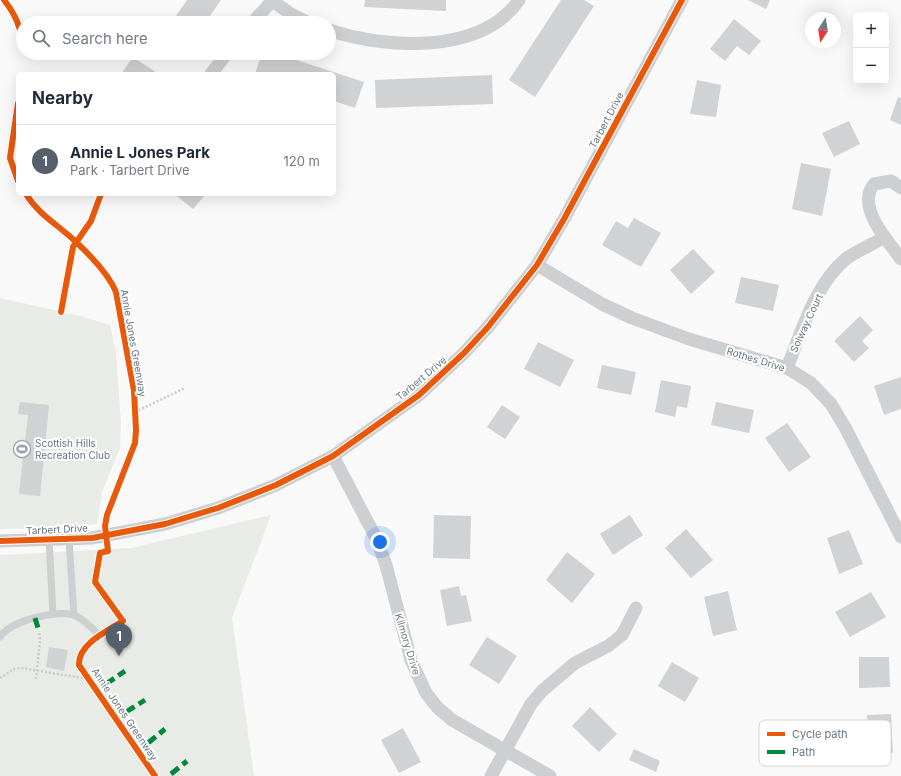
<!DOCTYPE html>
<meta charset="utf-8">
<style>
body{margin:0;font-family:Inter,sans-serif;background:#f6f6f7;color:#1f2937}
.controls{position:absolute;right:12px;top:12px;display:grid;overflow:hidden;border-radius:6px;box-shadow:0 4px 16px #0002}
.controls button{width:36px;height:36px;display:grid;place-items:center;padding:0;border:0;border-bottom:1px solid #e0e1e3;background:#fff;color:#1f2937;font:20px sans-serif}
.compass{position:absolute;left:805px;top:12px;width:36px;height:36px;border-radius:50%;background:#fff;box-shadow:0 4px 16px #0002;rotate:192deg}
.you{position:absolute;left:380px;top:542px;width:14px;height:14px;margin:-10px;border:3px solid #fff;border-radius:50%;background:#1a73e8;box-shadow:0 0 0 6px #1a73e833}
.badge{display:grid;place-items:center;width:26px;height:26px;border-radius:50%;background:#56606c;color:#fff;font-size:13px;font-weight:700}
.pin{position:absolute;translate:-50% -33px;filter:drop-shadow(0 1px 2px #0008)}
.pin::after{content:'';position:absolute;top:21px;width:14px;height:12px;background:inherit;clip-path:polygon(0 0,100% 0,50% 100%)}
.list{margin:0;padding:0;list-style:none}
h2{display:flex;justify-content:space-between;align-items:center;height:52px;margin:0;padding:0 16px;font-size:17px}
h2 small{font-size:13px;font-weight:400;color:#747a83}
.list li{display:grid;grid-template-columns:26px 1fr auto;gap:12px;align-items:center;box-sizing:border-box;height:72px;padding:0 16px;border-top:1px solid #e0e1e3}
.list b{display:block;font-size:15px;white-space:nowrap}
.list p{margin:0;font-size:13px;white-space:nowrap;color:#747a83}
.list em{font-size:13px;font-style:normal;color:#747a83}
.icon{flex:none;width:22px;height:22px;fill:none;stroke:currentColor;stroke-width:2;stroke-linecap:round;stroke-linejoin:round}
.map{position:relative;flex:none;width:901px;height:776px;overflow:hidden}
.search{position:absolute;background:#fff;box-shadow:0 4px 16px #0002;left:16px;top:16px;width:320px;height:44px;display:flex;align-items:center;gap:10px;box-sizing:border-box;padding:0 14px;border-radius:22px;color:#747a83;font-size:15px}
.panel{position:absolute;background:#fff;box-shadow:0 4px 16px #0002;left:16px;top:72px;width:320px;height:124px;border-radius:6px}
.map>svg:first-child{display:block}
.green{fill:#e8ebe6}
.building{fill:#d0d2d3}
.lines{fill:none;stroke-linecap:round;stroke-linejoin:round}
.path{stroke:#cbcccd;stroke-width:2.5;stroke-dasharray:2 2;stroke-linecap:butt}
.lane{stroke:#cecfd0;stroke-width:7}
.street{stroke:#cecfd0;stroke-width:13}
.quiet{stroke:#00873e;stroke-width:5;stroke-dasharray:10 5;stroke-linecap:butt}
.cycleway-casing{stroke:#fff;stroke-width:8}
.cycleway{stroke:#e8590c;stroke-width:6}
.labels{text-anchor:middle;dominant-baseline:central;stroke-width:4;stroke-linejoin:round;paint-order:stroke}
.street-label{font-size:10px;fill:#657683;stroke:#fff}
.poi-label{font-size:10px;fill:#657683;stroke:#fff;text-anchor:start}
.key{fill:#fff;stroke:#d1d6da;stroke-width:1}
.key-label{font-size:11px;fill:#657683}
</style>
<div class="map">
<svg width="901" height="776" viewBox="0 0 901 776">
<rect width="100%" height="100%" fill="#f9f9f9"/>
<!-- green -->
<path class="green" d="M0,298L81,316L110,325L116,355L121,423L120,448L102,492L97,524L67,528L0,529Z
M271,515L232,618L254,776H0V555L131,548Z"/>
<!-- building -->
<path class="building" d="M187,0H221L205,23H171Z
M365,0H446V11L364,7Z
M561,0H584L594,6L535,97L509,80Z
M748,0H770L766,9Z
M734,19L761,41L749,55L737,46L725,61L710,49Z
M262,53H275L364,82L355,108L334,101V74H255Z
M133,57L157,73L156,74H121Z
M492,75L493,104L376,108L375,80Z
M697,80L721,85L716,117L690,114Z
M898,97L901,98V125L890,120Z
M849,121L860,144L834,157L822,133Z
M801,163L831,169L822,216L792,209Z
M174,194H206L193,209Z
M634,218L661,233L641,267L602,245L616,221L628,228Z
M693,249L715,272L691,294L670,270Z
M741,277L779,285L773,311L735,303Z
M860,316L873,330L862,341L869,348L854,362L834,341Z
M538,342L574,360L560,387L524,369Z
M602,365L636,372L631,395L597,388Z
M901,377V409L884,415L874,386Z
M661,380L691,386L687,408L677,406L675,417L655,412Z
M20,402L49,405L40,496L19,494L28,415L18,414Z
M716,402L754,410L749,433L711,425Z
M502,405L520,417L505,439L487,427Z
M787,423L811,457L789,472L765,438Z
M434,515L471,516L470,559L433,558Z
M630,515L643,535L613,555L600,534Z
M686,529L713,560L691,578L665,548Z
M849,530L863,564L839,574L827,538Z
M567,552L595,574L572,603L546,580Z
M459,586L461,596L466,595L472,621L447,626L440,590Z
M728,591L737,630L713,636L704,597Z
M871,592L886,617L850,637L835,612Z
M487,637L517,656L499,684L469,665Z
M49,647L68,650L64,671L46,667Z
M859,657H889L890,687L859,688Z
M672,662L699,678L685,702L658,686Z
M590,707L617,734L599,752L572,726Z
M891,714L893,753L869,754L867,715Z
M403,728L421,762L399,773L381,740Z
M634,749L660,761L656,772L629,760Z"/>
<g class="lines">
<!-- path -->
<path class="path" d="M135,412L185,388
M0,678L14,669L21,668L89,679
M36,679L40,641L39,631
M116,719L126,712"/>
<!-- lane -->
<path class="lane" d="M69,539L74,615
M49,540L53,614
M0,637C10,621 59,608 76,616C86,621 93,629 100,636"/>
<!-- street -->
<path class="street" d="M271,0L291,14L309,23
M252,23L272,1
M329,30C385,49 481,55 519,0
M211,74L227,53
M901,188L891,181L874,184C872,187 869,191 869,195C865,217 889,242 901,259
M537,265L602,304L632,318L689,339L787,368L811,383L831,404L846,429L901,537
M787,368C801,333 816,282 847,258C859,250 873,244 885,237
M333,456L377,540L386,565L411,660L426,693L437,707L452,720L550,776
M0,541L92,538L165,524L218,508L276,485L333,456L419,395L464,353L488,327L537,265L564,219L682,0
M491,776L531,704L542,691L575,663L608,646L622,635L636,608"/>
<!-- quiet -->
<path class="quiet" d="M35,618L39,631
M106,684L125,671
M126,712L145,700
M148,743L165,729
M171,774L187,761"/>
<!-- cycleway casing -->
<g class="cycleway-casing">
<path id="cycleway" d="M4,0C15,14 21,27 23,46
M18,103L10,158L18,181
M26,194C38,214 58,225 75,241C90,255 108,273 116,292L134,391L136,430L135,443L107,515L105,526L108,551L100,553L95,582L123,621C107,631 78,644 79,665L155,776
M61,312L73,247L91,221L101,194
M0,541L92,538L165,524L218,508L276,485L333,456L419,395L464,353L488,327L537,265L564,219L682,0"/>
</g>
<!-- cycleway -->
<use href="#cycleway" class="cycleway"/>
</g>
<!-- icons -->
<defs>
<g id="stadium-ring" transform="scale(0.9)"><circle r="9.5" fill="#fff" stroke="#99a4ac" stroke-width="1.5"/><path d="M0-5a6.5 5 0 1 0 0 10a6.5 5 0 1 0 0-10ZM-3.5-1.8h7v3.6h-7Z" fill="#99a4ac"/></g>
</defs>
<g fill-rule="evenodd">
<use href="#stadium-ring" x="22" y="449"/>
</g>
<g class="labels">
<!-- street labels -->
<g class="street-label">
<text transform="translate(606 120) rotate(-62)">Tarbert Drive</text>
<text transform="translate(806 323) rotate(-65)">Solway Court</text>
<text transform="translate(134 343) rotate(80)">Annie Jones Greenway</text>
<text transform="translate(756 359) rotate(17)">Rothes Drive</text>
<text transform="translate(421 378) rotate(-40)">Tarbert Drive</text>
<text transform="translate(57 529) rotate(-3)">Tarbert Drive</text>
<text transform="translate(408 644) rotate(73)">Kilmory Drive</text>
<text transform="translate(125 714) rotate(56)">Annie Jones Greenway</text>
</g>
<!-- poi labels -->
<g class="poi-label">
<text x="35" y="443">Scottish Hills<tspan x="35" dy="12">Recreation Club</tspan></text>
</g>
</g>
<!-- legend -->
<rect x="759" y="720" width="132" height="46" rx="6" class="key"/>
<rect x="767" y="732" width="18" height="4" fill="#e8590c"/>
<rect x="767" y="750" width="18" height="4" fill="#00873e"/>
<g class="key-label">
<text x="792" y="738">Cycle path</text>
<text x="792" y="756">Path</text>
</g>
</svg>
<div class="controls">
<button>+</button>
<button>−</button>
</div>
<svg class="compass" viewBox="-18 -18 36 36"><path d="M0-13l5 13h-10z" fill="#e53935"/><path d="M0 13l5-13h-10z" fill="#747a83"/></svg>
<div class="you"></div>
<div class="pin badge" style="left:119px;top:656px">1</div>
<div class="search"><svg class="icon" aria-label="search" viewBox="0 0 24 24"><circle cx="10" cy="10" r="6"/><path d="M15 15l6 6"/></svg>Search here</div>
<section class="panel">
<h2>Nearby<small></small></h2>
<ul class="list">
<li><span class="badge">1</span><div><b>Annie L Jones Park</b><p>Park · Tarbert Drive</p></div><em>120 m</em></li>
</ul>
</section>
</div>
